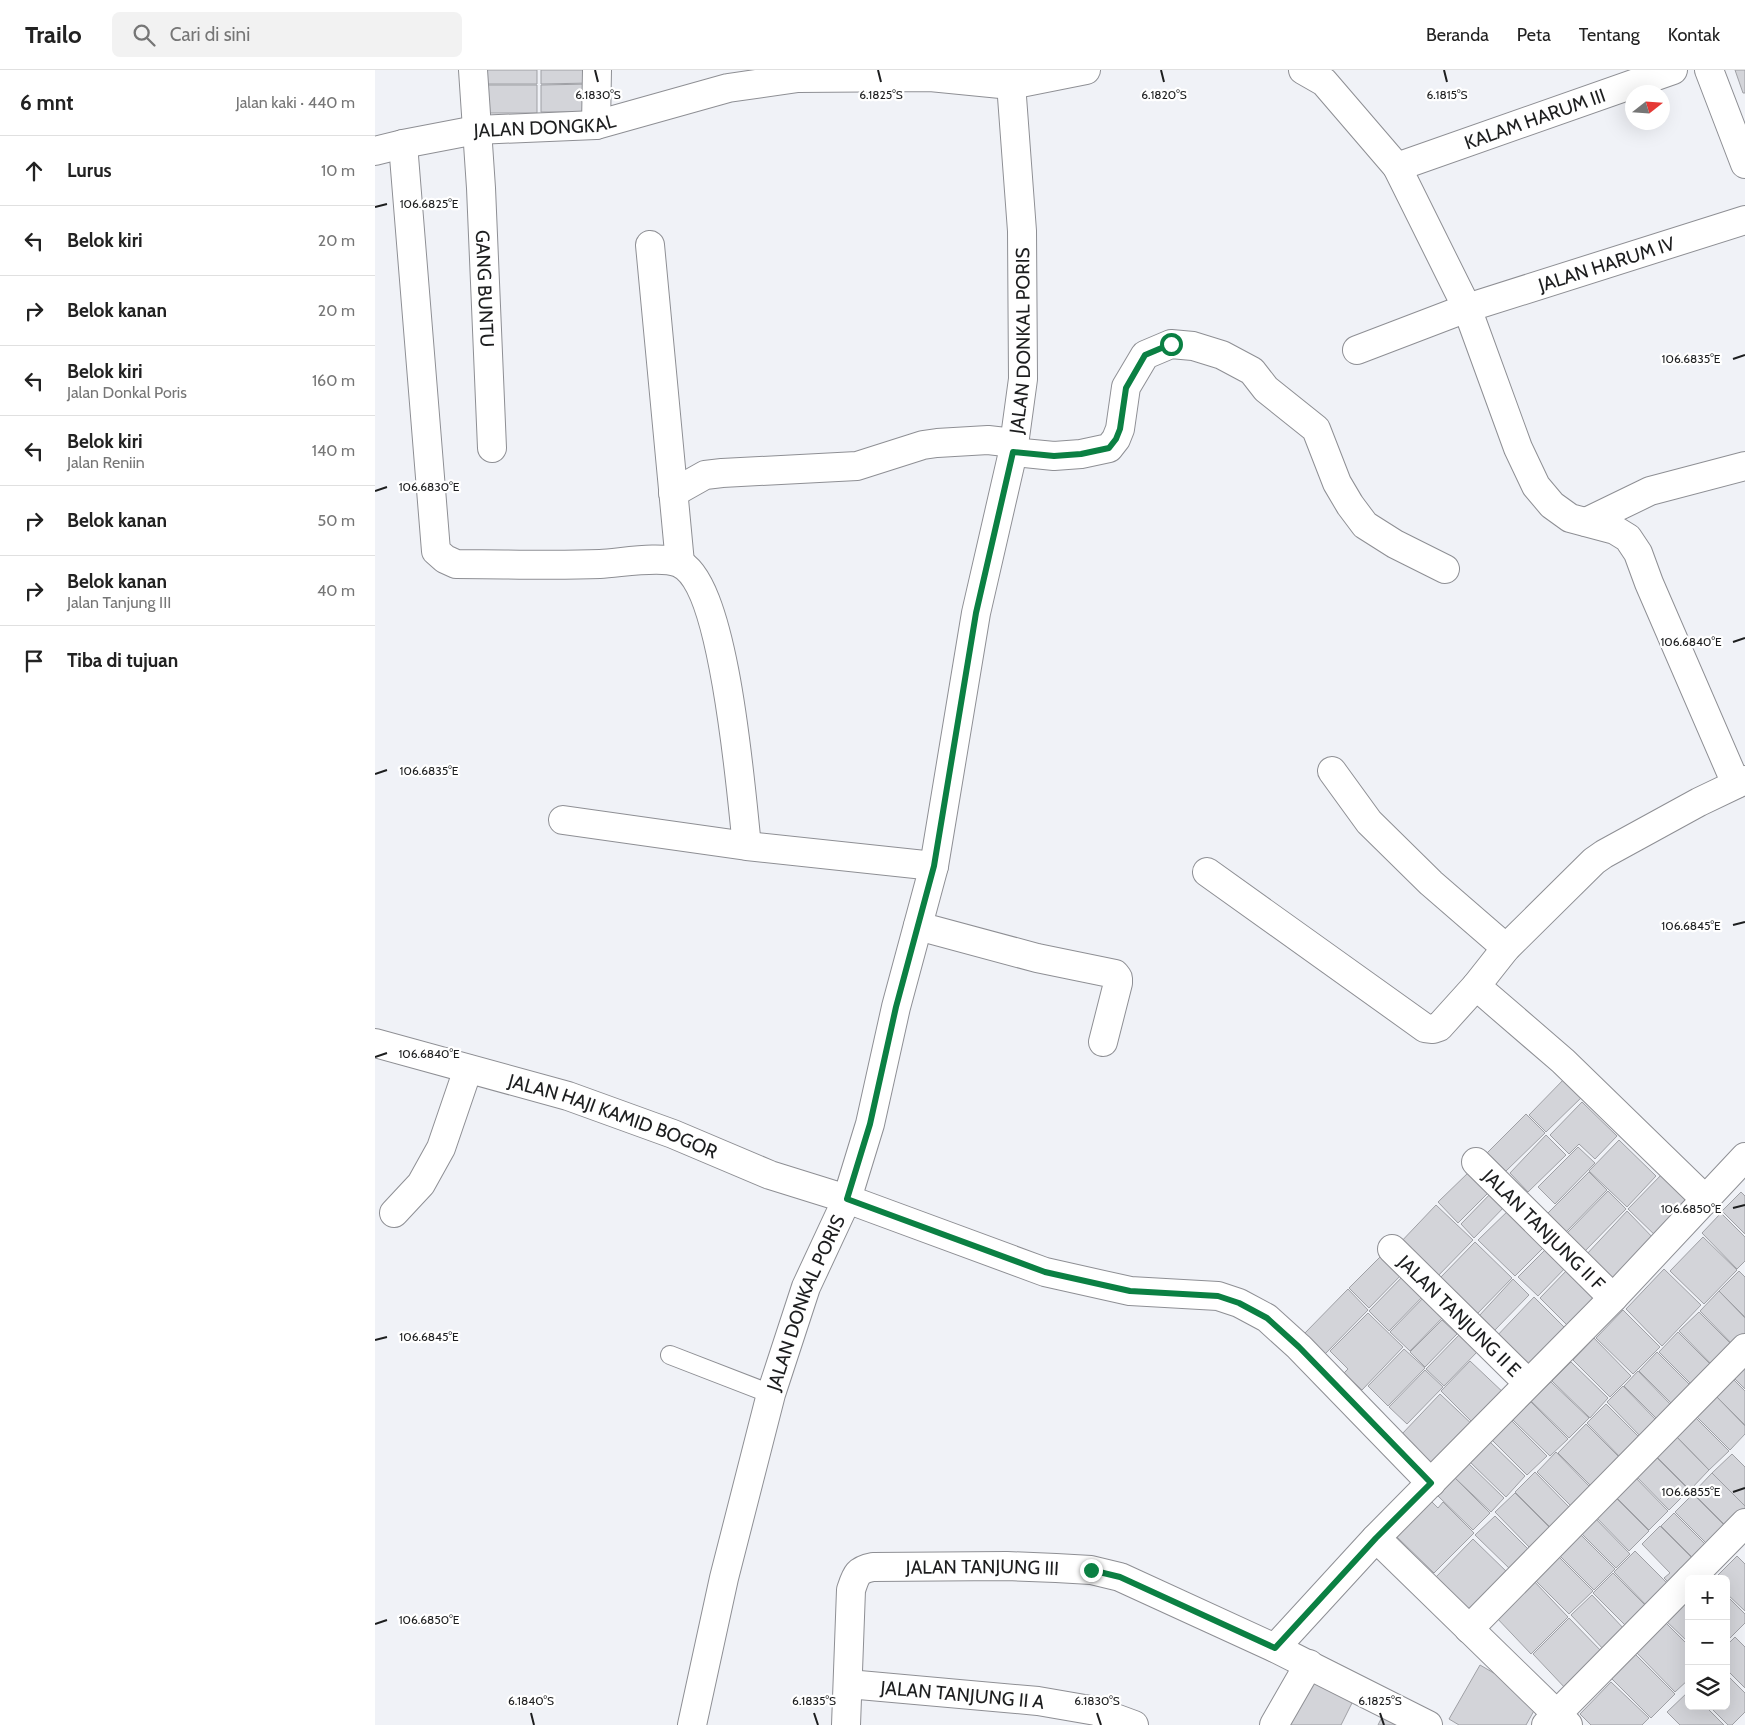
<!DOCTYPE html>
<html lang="id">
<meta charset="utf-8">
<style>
body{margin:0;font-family:Cabin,sans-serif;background:#f2f2f2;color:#222}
.controls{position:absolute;right:15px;bottom:15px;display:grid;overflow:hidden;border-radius:8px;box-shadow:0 5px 20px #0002}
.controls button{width:45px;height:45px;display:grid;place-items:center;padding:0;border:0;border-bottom:1px solid #e0e0e0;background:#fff;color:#222;font:25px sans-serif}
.compass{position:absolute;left:1250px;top:15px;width:45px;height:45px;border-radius:50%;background:#fff;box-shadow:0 5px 20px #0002;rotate:73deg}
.stop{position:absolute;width:15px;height:15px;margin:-11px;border:4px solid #0b8043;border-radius:50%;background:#fff}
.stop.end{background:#0b8043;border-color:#fff;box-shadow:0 1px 5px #0008}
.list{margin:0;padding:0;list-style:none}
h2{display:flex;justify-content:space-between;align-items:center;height:65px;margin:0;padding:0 20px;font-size:21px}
h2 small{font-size:16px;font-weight:400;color:#767676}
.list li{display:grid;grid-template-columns:32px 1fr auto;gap:15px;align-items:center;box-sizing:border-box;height:70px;padding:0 20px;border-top:1px solid #e0e0e0}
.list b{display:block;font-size:19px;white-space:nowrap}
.list p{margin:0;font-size:16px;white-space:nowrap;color:#767676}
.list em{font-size:16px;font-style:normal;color:#767676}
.icon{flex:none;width:28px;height:28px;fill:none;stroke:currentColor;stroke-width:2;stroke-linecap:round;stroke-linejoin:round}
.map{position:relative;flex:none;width:1370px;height:1655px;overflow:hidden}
header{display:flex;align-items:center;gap:30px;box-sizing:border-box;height:70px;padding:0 25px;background:#fff;border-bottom:1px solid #e0e0e0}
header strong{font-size:24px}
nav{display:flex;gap:28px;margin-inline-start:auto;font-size:18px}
.search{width:350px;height:45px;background:#f2f2f2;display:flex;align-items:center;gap:12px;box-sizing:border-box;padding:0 18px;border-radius:8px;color:#767676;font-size:19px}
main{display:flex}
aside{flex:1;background:#fff}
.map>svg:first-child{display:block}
.building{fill:#d3d4d9;stroke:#9fa0a5}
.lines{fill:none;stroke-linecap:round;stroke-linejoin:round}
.service-casing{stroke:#8e8f94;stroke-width:20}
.minor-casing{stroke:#8e8f94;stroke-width:30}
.service{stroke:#fff;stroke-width:18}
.minor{stroke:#fff;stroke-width:28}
.route{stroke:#0b8043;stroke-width:6}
.ticks{fill:none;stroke:#1d1e1f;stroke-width:2}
.labels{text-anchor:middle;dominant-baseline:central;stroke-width:4.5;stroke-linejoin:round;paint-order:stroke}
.street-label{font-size:19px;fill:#1d1e1f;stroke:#fff}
.ticks-label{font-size:12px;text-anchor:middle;fill:#1d1e1f;stroke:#fff;stroke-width:4.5;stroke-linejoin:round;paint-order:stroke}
</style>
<header>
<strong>Trailo</strong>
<div class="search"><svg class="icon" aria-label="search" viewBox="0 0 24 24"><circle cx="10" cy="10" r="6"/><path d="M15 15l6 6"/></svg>Cari di sini</div>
<nav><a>Beranda</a><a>Peta</a><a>Tentang</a><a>Kontak</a></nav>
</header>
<main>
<aside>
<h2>6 mnt<small>Jalan kaki · 440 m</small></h2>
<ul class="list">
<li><svg class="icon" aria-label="ahead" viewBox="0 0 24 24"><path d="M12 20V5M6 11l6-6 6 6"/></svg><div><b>Lurus</b></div><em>10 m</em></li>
<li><svg class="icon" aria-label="left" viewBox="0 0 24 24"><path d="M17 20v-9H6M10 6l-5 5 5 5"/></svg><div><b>Belok kiri</b></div><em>20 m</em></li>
<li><svg class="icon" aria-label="right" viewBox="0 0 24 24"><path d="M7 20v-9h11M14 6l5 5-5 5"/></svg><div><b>Belok kanan</b></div><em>20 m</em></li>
<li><svg class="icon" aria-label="left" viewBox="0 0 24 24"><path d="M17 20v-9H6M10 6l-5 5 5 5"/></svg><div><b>Belok kiri</b><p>Jalan Donkal Poris</p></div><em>160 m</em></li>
<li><svg class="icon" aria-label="left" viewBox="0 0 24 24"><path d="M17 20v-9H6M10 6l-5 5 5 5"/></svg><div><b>Belok kiri</b><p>Jalan Reniin</p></div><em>140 m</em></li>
<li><svg class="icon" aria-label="right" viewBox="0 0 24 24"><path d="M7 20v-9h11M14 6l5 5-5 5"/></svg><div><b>Belok kanan</b></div><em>50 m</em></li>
<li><svg class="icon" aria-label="right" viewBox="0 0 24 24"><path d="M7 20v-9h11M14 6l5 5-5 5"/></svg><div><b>Belok kanan</b><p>Jalan Tanjung III</p></div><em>40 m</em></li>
<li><svg class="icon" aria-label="arrive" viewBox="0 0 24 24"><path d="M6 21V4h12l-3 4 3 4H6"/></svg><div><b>Tiba di tujuan</b></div></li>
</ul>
</aside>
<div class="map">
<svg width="1370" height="1655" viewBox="0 0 1370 1655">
<rect width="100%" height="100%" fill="#f0f2f7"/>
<!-- building -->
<path class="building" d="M111,0H162V14H112Z
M166,0H215L216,13L166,14Z
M1360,0H1370V23H1368Z
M215,14L216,42H166V15Z
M111,15H162V43H112Z
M1192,1006L1210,1024L1171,1062L1154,1045Z
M1207,1032L1242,1066L1220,1089L1204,1074L1194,1084L1175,1065Z
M1151,1044L1170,1063L1131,1101L1112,1083Z
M1171,1065L1191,1085L1153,1122L1135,1103Z
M1244,1070L1281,1106L1252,1137L1214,1101Z
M1203,1077L1220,1093L1180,1134L1163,1117Z
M1095,1101L1115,1121L1083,1153L1063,1132Z
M1214,1102L1232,1120L1191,1162L1172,1144Z
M1289,1102L1321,1133L1285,1170L1253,1139Z
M1120,1119L1134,1132L1099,1168L1086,1154Z
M1233,1121L1251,1139L1210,1181L1192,1163Z
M1366,1122L1370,1126V1164L1347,1141Z
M1061,1135L1098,1170L1059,1210L1023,1175Z
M1139,1135L1175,1171L1140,1206L1103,1170Z
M1252,1141L1283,1173L1243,1215L1211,1185Z
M1346,1143L1370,1167V1191L1362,1199L1327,1163Z
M1328,1167L1362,1200L1329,1234L1295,1201Z
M1100,1172L1137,1208L1102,1244L1065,1208Z
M1176,1174L1195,1193L1163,1226L1143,1207Z
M1009,1183L1029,1202L994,1238L974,1218Z
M1193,1199L1225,1231L1197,1260L1165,1228Z
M1289,1199L1326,1235L1287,1276L1251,1239Z
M1364,1201L1370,1207V1247L1344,1221Z
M1031,1203L1051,1223L1014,1261L994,1241Z
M1138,1209L1154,1225L1119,1261L1104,1246Z
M973,1219L993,1240L950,1284L929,1264Z
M1344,1221L1370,1248V1266L1360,1277L1325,1241Z
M1052,1224L1072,1243L1035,1281L1015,1262Z
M1159,1227L1191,1259L1151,1300L1119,1269Z
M1248,1240L1285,1277L1258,1304L1221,1268Z
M1324,1242L1359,1277L1339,1297L1304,1261Z
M993,1243L1028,1277L987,1320L969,1303L973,1299L955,1281Z
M1067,1250L1082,1264L1050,1297L1035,1282Z
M1303,1262L1338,1297L1319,1317L1284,1282Z
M1085,1264L1103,1281L1069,1316L1051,1299Z
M1219,1268L1256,1306L1235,1327L1198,1290Z
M1029,1279L1050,1298L1013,1336L993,1316Z
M1282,1282L1318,1318L1299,1336L1264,1301Z
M1095,1291L1132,1326L1102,1357L1066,1321Z
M1196,1292L1233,1328L1215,1348L1177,1311Z
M1370,1295V1319L1358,1307Z
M1050,1300L1068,1317L1032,1354L1014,1337Z
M1263,1301L1298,1337L1284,1351L1249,1316Z
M1356,1307L1370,1321V1355L1339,1324Z
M1176,1312L1214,1348L1194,1368L1156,1331Z
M1248,1316L1283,1352L1267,1368L1232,1332Z
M1065,1324L1101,1358L1061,1399L1026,1365Z
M1339,1324L1370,1356V1364L1355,1380L1319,1344Z
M1156,1332L1193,1369L1175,1386L1138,1350Z
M1231,1334L1266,1369L1247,1389L1212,1353Z
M1318,1345L1354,1381L1334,1400L1299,1364Z
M1135,1349L1172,1386L1152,1405L1115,1368Z
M1211,1354L1246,1389L1218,1418L1183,1383Z
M1299,1364L1334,1400L1315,1420L1279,1384Z
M1114,1371L1150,1406L1131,1427L1094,1391Z
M1181,1382L1216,1418L1197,1437L1162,1402Z
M1357,1384L1370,1397V1436L1337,1403Z
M1279,1385L1314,1420L1294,1440L1259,1404Z
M1093,1393L1129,1428L1116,1442L1079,1407Z
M1160,1402L1195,1438L1176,1458L1140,1422Z
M1337,1403L1370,1436V1441L1353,1458L1318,1423Z
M1258,1405L1293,1441L1274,1460L1239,1425Z
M1080,1408L1115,1443L1098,1460L1063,1426Z
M1140,1423L1175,1458L1155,1478L1120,1442Z
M1318,1424L1353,1459L1335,1477L1300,1442Z
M1238,1425L1274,1461L1254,1481L1219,1445Z
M1056,1431L1063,1438L1068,1432L1099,1463L1059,1503L1021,1466Z
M1299,1443L1334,1478L1321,1491L1286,1456Z
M1120,1446L1155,1481L1136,1500L1100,1465Z
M1218,1446L1255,1484L1241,1498L1204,1461Z
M1285,1456L1323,1494L1299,1518L1289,1508L1295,1503L1267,1474Z
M1203,1462L1240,1499L1219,1520L1182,1483Z
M1098,1469L1134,1504L1096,1543L1060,1508Z
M1260,1481L1295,1516L1274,1538L1239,1502Z
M1181,1484L1218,1521L1194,1544L1158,1508Z
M1362,1486L1370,1494V1541L1351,1523V1509H1339Z
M1238,1503L1273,1538L1253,1558L1218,1523Z
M1158,1510L1193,1547L1156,1584L1120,1546Z
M1217,1525L1251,1561L1230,1581L1196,1545Z
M1351,1525L1370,1544V1553L1354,1569L1351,1567Z
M1310,1529L1314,1533V1573L1289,1549Z
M1194,1548L1229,1584L1192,1620L1158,1584Z
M1290,1552L1314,1576V1609L1300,1622L1261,1582Z
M1360,1567L1370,1577V1618L1351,1599V1576Z
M1255,1579L1300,1624L1276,1648L1231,1603Z
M1105,1595L1165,1630L1151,1655H1084L1074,1649Z
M940,1600L982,1623L966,1655H912Z
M1351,1604L1370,1623V1642L1357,1655H1353L1334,1636H1351Z
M1236,1612L1274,1648L1267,1655H1216L1205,1644Z
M1314,1621V1636H1330L1349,1655H1305L1292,1642Z
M1011,1639L1031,1655H1003Z"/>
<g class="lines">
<!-- service casing -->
<g class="service-casing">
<path id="service" d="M295,1285L396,1324"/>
</g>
<!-- minor casing -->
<g class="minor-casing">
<g id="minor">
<path id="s1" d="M98,0L106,118L117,378"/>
<path d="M928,0L949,12L1022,97L1092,238L1143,378L1161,416L1177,435L1195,448L1240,460L1253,468L1263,483L1274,513L1361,714"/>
<path d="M1334,0L1370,94"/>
<path d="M221,55L222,0"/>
<path d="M28,74L61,481L70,489L81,494C129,494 177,496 225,494C246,493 286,485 304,493C351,514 366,725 372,776"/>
<path id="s2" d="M0,81L28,74L101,60L221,55L353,18L423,8L555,7L636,15L711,0"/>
<path id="s3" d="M1022,97L1298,0"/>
<path d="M275,175L305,493"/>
<path id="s4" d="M982,280L1092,238L1370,150"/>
<path d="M638,382L679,386L706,384L734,378L741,369L745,359L751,317L770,285L796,274L818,276L847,285L877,301L891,319L941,359L962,413L975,435L990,455L1020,474L1070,499"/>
<path d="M298,423L330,405L347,403L482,396L548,375L562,373L613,370L639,373"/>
<path d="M1211,452L1275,421L1370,396"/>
<path d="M957,701L994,752L1056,813L1131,878"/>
<path d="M188,750L372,776L559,796"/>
<path d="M832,802L1050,958L1058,959L1064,957L1101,916"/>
<path d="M543,856L662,888L740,904L743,908V913L728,972"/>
<path id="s5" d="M0,973L193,1026L298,1064L395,1105L472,1129L670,1202L755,1221L843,1226L864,1233L892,1248L924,1277L1056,1413"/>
<path id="s6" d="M1101,1092L1238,1228"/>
<path d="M1331,1130L1188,991L1101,916L1131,878L1219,791L1229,784L1324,732L1370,710"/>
<path d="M19,1143L46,1114L66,1078L93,999"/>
<path id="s7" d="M1017,1179L1153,1313"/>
<path d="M1001,1468L1193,1655"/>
<path d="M1315,1509L1370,1453"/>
<path d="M1094,1559L1370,1278"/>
<path d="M900,1578L1001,1468L1238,1228L1370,1087"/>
<path id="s8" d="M473,1614L663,1631L721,1641L759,1655"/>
<path id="s9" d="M317,1655L349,1508L396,1324L431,1217L472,1129L495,1054L521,937L559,796L601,543L638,382L648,309L647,161L635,0"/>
<path id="s10" d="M471,1655L476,1520C481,1505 482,1500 498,1497L632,1496L681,1498L716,1500L745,1507L900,1578L1053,1655"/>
<path d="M899,1655L934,1594"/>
<path d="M1171,1655L1314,1510"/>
</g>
</g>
<!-- service -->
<use href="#service" class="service"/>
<!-- minor -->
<use href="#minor" class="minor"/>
</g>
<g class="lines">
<!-- route -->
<path class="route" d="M716,1500L745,1507L900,1578L1001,1468L1056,1413L924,1277L892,1248L864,1233L843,1226L755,1221L670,1202L472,1129L495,1054L521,937L559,796L601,543L638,382L679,386L706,384L734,378L741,369L745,359L751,318L770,285L796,274"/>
</g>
<!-- ticks -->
<path class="ticks" d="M220,0L223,12M503,0L506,12M786,0L789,12M1069,0L1072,12M0,137L12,134M1358,289L1370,285M0,421L12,417M1358,572L1370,568M0,704L12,700M1358,855L1370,852M0,987L12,983M1358,1138L1370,1135M0,1270L12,1267M1358,1422L1370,1418M0,1554L12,1550M156,1643L159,1655M439,1643L443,1655M722,1643L726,1655M1005,1643L1009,1655"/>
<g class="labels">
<!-- street labels -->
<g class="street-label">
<text stroke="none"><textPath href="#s3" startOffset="146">KALAM HARUM III</textPath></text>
<text stroke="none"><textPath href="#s2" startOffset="172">JALAN DONGKAL</textPath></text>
<text stroke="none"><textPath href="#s4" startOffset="264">JALAN HARUM IV</textPath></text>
<text stroke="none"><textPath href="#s1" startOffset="219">GANG BUNTU</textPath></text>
<text stroke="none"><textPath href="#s9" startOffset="1428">JALAN DONKAL PORIS</textPath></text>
<text stroke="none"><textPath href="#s5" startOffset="249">JALAN HAJI KAMID BOGOR</textPath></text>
<text stroke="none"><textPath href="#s6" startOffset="96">JALAN TANJUNG II F</textPath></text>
<text stroke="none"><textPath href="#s9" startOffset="438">JALAN DONKAL PORIS</textPath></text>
<text stroke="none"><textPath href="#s7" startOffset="95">JALAN TANJUNG II E</textPath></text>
<text stroke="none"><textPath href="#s10" startOffset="279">JALAN TANJUNG III</textPath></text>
<text stroke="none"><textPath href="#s8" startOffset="115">JALAN TANJUNG II A</textPath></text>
</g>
</g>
<g class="ticks-label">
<text x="223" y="29">6.1830°S</text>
<text x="506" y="29">6.1825°S</text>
<text x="789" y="29">6.1820°S</text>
<text x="1072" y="29">6.1815°S</text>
<text x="54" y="138">106.6825°E</text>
<text x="1316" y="293">106.6835°E</text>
<text x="54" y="421">106.6830°E</text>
<text x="1316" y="576">106.6840°E</text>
<text x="54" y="705">106.6835°E</text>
<text x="1316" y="860">106.6845°E</text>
<text x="54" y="988">106.6840°E</text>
<text x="1316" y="1143">106.6850°E</text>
<text x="54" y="1271">106.6845°E</text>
<text x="1316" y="1426">106.6855°E</text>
<text x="54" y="1554">106.6850°E</text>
<text x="156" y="1635">6.1840°S</text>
<text x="439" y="1635">6.1835°S</text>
<text x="722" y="1635">6.1830°S</text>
<text x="1005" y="1635">6.1825°S</text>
</g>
</svg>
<div class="controls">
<button>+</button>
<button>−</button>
<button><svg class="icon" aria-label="layers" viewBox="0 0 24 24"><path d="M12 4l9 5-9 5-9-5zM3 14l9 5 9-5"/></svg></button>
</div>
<svg class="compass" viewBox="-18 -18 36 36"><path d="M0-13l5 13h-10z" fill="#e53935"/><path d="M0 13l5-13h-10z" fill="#767676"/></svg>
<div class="stop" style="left:796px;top:274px"></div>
<div class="stop end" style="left:716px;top:1500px"></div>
</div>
</main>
